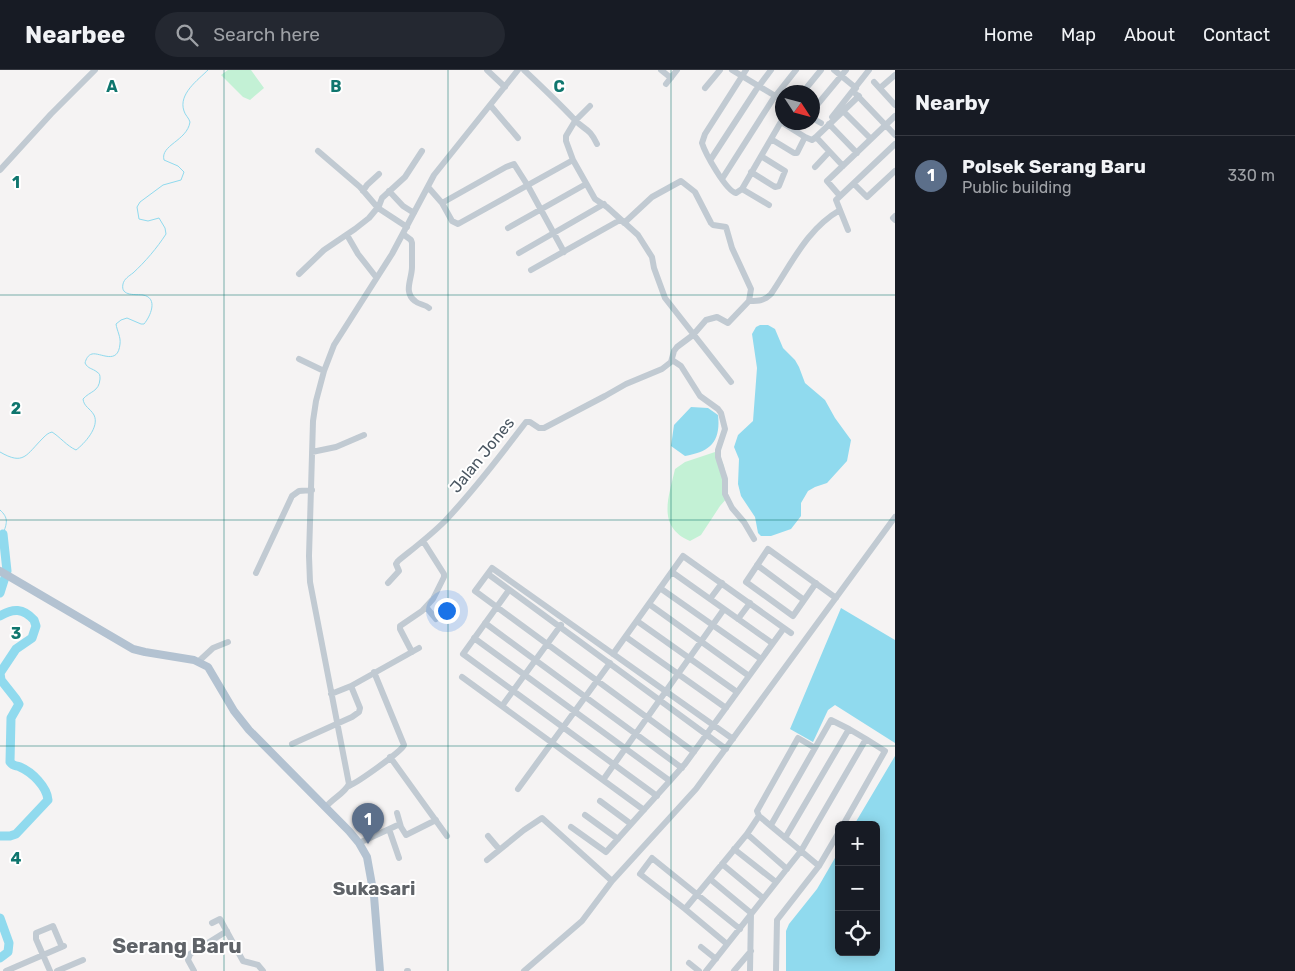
<!DOCTYPE html>
<meta charset="utf-8">
<style>
body{margin:0;font-family:Rubik,sans-serif;background:#242831;color:#f1f3f6}
.controls{position:absolute;right:15px;bottom:15px;display:grid;overflow:hidden;border-radius:8px;box-shadow:0 2px 12px #0003}
.controls button{width:45px;height:45px;display:grid;place-items:center;padding:0;border:0;border-bottom:1px solid #363941;background:#171b24;color:#f1f3f6;font:25px sans-serif}
.compass{position:absolute;left:775px;top:15px;width:45px;height:45px;border-radius:50%;background:#171b24;box-shadow:0 2px 12px #0003;rotate:126deg}
.you{position:absolute;left:446px;top:540px;width:18px;height:18px;margin:-12px;border:4px solid #fff;border-radius:50%;background:#1a73e8;box-shadow:0 0 0 8px #1a73e833}
.badge{display:grid;place-items:center;width:32px;height:32px;border-radius:50%;background:#1a73e8;color:#fff;font-size:16px;font-weight:700}
.pin{position:absolute;translate:-50% -41px;filter:drop-shadow(0 1px 2px #0008)}
.pin::after{content:'';position:absolute;top:26px;width:18px;height:15px;background:inherit;clip-path:polygon(0 0,100% 0,50% 100%)}
.list{margin:0;padding:0;list-style:none}
h2{display:flex;justify-content:space-between;align-items:center;height:65px;margin:0;padding:0 20px;font-size:21px}
h2 small{font-size:16px;font-weight:400;color:#9ea1a6}
.list li{display:grid;grid-template-columns:32px 1fr auto;gap:15px;align-items:center;box-sizing:border-box;height:80px;padding:0 20px;border-top:1px solid #363941}
.list b{display:block;font-size:19px;white-space:nowrap}
.list p{margin:0;font-size:16px;white-space:nowrap;color:#9ea1a6}
.list em{font-size:16px;font-style:normal;color:#9ea1a6}
.icon{flex:none;width:28px;height:28px;fill:none;stroke:currentColor;stroke-width:2;stroke-linecap:round;stroke-linejoin:round}
.map{position:relative;flex:none;width:895px;height:901px;overflow:hidden}
header{display:flex;align-items:center;gap:30px;box-sizing:border-box;height:70px;padding:0 25px;background:#171b24;border-bottom:1px solid #363941}
header strong{font-size:24px}
nav{display:flex;gap:28px;margin-inline-start:auto;font-size:18px}
.search{width:350px;height:45px;background:#242831;display:flex;align-items:center;gap:12px;box-sizing:border-box;padding:0 18px;border-radius:28px;color:#9ea1a6;font-size:19px}
main{display:flex}
aside{flex:1;background:#171b24}
.map>svg:first-child{display:block}
.green{fill:#c3f1d5}
.water{fill:#90daee}
.lines{fill:none;stroke-linecap:round;stroke-linejoin:round}
.stream{stroke:#90daee;stroke-width:1}
.river{stroke:#90daee;stroke-width:9}
.minor{stroke:#c1cad2;stroke-width:6}
.major{stroke:#b3c2d1;stroke-width:8}
.grid{fill:none;stroke:#0f766e;stroke-width:1;stroke-opacity:0.55}
.labels{text-anchor:middle;dominant-baseline:central;stroke-width:4;stroke-linejoin:round;paint-order:stroke}
.street-label{font-size:16px;fill:#4a5661;stroke:#fff}
.quarter-label{font-size:19px;font-weight:bold;fill:#5f6368;stroke:#fff}
.district-label{font-size:21px;font-weight:bold;fill:#5f6368;stroke:#fff}
.grid-label{font-size:16px;text-anchor:middle;font-weight:bold;fill:#0f766e;stroke:#fff;stroke-width:4;stroke-linejoin:round;paint-order:stroke}
</style>
<header>
<strong>Nearbee</strong>
<div class="search"><svg class="icon" aria-label="search" viewBox="0 0 24 24"><circle cx="10" cy="10" r="6"/><path d="M15 15l6 6"/></svg>Search here</div>
<nav><a>Home</a><a>Map</a><a>About</a><a>Contact</a></nav>
</header>
<main>
<div class="map">
<svg width="895" height="901" viewBox="0 0 895 901">
<rect width="100%" height="100%" fill="#f5f3f3"/>
<!-- green -->
<path class="green" d="M228,0H251L264,18L250,30L243,27L221,5Z
M718,381L724,396L728,427L720,436L701,465L690,471C656,456 669,427 675,399L685,392Z"/>
<!-- water -->
<path class="water" d="M760,255H768L775,259L783,278L795,290L799,297L805,313L825,330L835,348L851,370L847,391L827,413L815,417L808,421L801,433V446L791,459L771,466H761L758,463L755,447L741,426L738,414L739,389L734,377L738,365L753,351L757,298L752,264L756,257Z
M691,337L708,338L718,345C721,372 710,382 685,386L671,376L674,355Z
M841,538L895,570V673L835,635L828,640L813,672L790,659Z
M895,686V901H786V861L789,854L817,819L839,781V882H876V755H854Z"/>
<g class="lines">
<!-- stream -->
<path class="stream" d="M0,382C24,396 26,385 43,368C46,365 48,363 52,362C60,367 67,376 76,380C84,374 100,357 94,345C90,338 84,337 83,329C90,321 99,322 100,309C100,305 100,304 97,302C92,298 88,299 85,293C86,289 88,285 92,284C100,282 118,296 120,274C121,267 117,261 116,254L121,250L127,248L141,254H144C150,247 159,228 143,225C137,224 120,227 123,214C124,209 129,206 133,203C145,192 157,178 166,164L165,158L159,148L148,151L139,149L137,137L140,132L163,115L181,110L184,102L178,96L164,90C160,75 187,71 190,52C189,48 185,45 184,41C178,24 198,10 208,0
M0,440C9,448 7,453 3,464"/>
<!-- river -->
<path class="river" d="M0,523L7,501L3,464
M0,546C13,538 23,538 34,550L36,556L32,568L16,579L0,603L1,610L16,629L19,634L11,648L10,692C14,697 15,695 20,697C32,702 47,717 48,730L16,764L10,766H0
M0,848L9,873L8,882L0,888"/>
<!-- minor -->
<path class="minor" d="M487,0L505,17
M524,0C541,16 558,32 574,49C585,61 589,57 597,74
M661,0L671,8
M732,0L782,30
M746,0L705,64L702,73C705,83 726,121 736,123L742,119L782,50
M834,0L856,18
M874,12L895,35
M666,14L677,0
M705,18L720,0
M880,18L895,5
M853,21L895,65
M803,22L821,0
M490,35L518,68
M590,36L575,51L566,66V71L573,90L595,129L607,137L638,165L652,187L654,198L665,228L731,312
M812,41L846,0
M843,41L871,69
M812,48L821,53
M834,49L832,47L869,0
M829,54L857,83
M805,67L812,70L816,67L843,96
M816,67L859,26
M771,69L794,83H797L805,67L781,52
M318,81L360,117L378,138L407,157
M711,89L756,20L771,0
M815,97L829,82
M0,100L51,44L95,0
M751,102L775,117L779,116L785,101L761,86
M722,109L773,29L796,0
M854,114L867,127L895,101
M428,117L442,133L452,151L458,154L573,90
M742,119L769,135
M363,121L367,115L379,104
M389,121L403,136L414,143
M840,126L827,111L895,46
M442,133L506,97L514,94L528,116L564,182
M895,146L893,148L895,150
M624,153L652,127L681,111L695,122L711,153L713,155L726,157L732,178L751,219L749,231
M508,158L586,114
M848,160L836,130L895,74
M403,164L411,170L412,173C412,181 412,189 412,197C412,209 403,222 415,231C419,235 425,234 429,238
M347,165L358,184L376,207
M519,183L604,134
M531,200L620,150
M299,204L324,180L355,159L369,148L379,136L382,128L405,107L422,81
M299,289L324,301
M672,290L681,296L700,326L718,339L721,343L725,359L718,380V387L725,409V424L732,438L744,452L754,469
M312,382L336,377L364,365
M757,495L804,530
M672,502L772,573
M256,503L292,426L299,421L312,420
M488,504L726,679
M388,513L399,501L396,494L398,491C414,478 430,466 445,451C474,420 500,386 526,352H530L539,358H544L605,326L626,314L662,299L671,292L674,281L677,277L693,265L706,250L717,247L728,253L749,231C759,231 764,231 771,224C792,193 807,159 840,140
M816,513L793,546L746,512L768,479L836,528
M660,518L761,589
M509,520L463,584L657,726
M710,529L722,513
M649,534L749,606
M426,537L436,549
M738,549L750,533
M637,551L737,622
M485,553L682,698
M626,567L726,638
M474,568L670,711
M412,582L400,559V556L422,541L433,529L444,507V504L423,471
M613,584L683,486L791,563
M199,591L213,578L228,572
M462,607L644,740
M331,624L351,616L419,578
M502,636L561,555
M292,674L352,647L359,642L360,638L351,616
M694,682L475,521L492,498L733,669
M390,687L447,766
M603,710L724,539
M349,716C358,712 401,682 404,675L374,602
M518,719L610,593
M600,731L631,754
M326,737C332,729 345,723 349,714L310,512L309,486L313,351L316,331L324,301L334,275L392,184L434,105L518,0
M397,743L401,757L406,765L436,750
M585,745L618,769
M771,755L831,650L849,659
M571,757L606,782L685,694L784,558
M389,759L399,788
M747,764L787,799
M488,766L499,779
M785,768L849,659L866,669
M359,773L400,754
M734,779L776,812
M487,790L524,760L542,748L612,811
M722,794L763,828
M819,796L801,781L866,669L885,681L843,755
M710,809L751,843L750,901
M685,839L640,804L652,788L740,859
M212,853L220,849L243,891L258,895L263,901
M727,874L685,839L747,764L759,746L757,741L798,668L815,678
M701,877L716,889
M689,893L699,901
M6,901L64,876
M50,901L36,869V863L53,856L62,877
M57,901L83,890
M194,901L188,890L190,884L227,861
M407,901H408
M524,901L582,851L612,811L696,719L895,447
M706,901L801,781L759,746
M734,901L751,881
M776,901L777,850L819,796L839,762"/>
<!-- major -->
<path class="major" d="M0,501L133,579L145,582L194,590L208,597L234,641L249,660L349,761L359,773L367,787L374,826L380,901"/>
</g>
<!-- grid -->
<path class="grid" d="M224,0V901M448,0V901M671,0V901M0,225H895M0,450H895M0,676H895"/>
<g class="labels">
<!-- street labels -->
<g class="street-label">
<text transform="translate(482 385) rotate(-51)">Jalan Jones</text>
</g>
<!-- quarter labels -->
<g class="quarter-label">
<text x="374" y="818">Sukasari</text>
</g>
<!-- district labels -->
<g class="district-label">
<text x="177" y="875">Serang Baru</text>
</g>
</g>
<g class="grid-label">
<text x="112" y="22">A</text>
<text x="336" y="22">B</text>
<text x="559" y="22">C</text>
<text x="16" y="118">1</text>
<text x="16" y="344">2</text>
<text x="16" y="569">3</text>
<text x="16" y="794">4</text>
</g>
</svg>
<div class="controls">
<button>+</button>
<button>−</button>
<button><svg class="icon" aria-label="locate" viewBox="0 0 24 24"><circle cx="12" cy="12" r="6"/><path d="M12 2v4M12 18v4M2 12h4M18 12h4"/></svg></button>
</div>
<svg class="compass" viewBox="-18 -18 36 36"><path d="M0-13l5 13h-10z" fill="#e53935"/><path d="M0 13l5-13h-10z" fill="#9ea1a6"/></svg>
<div class="you"></div>
<div class="pin badge" style="left:368px;top:774px;background:#5c6f8a">1</div>
</div>
<aside>
<h2>Nearby<small></small></h2>
<ul class="list">
<li><span class="badge" style="background:#5c6f8a">1</span><div><b>Polsek Serang Baru</b><p>Public building</p></div><em>330 m</em></li>
</ul>
</aside>
</main>
